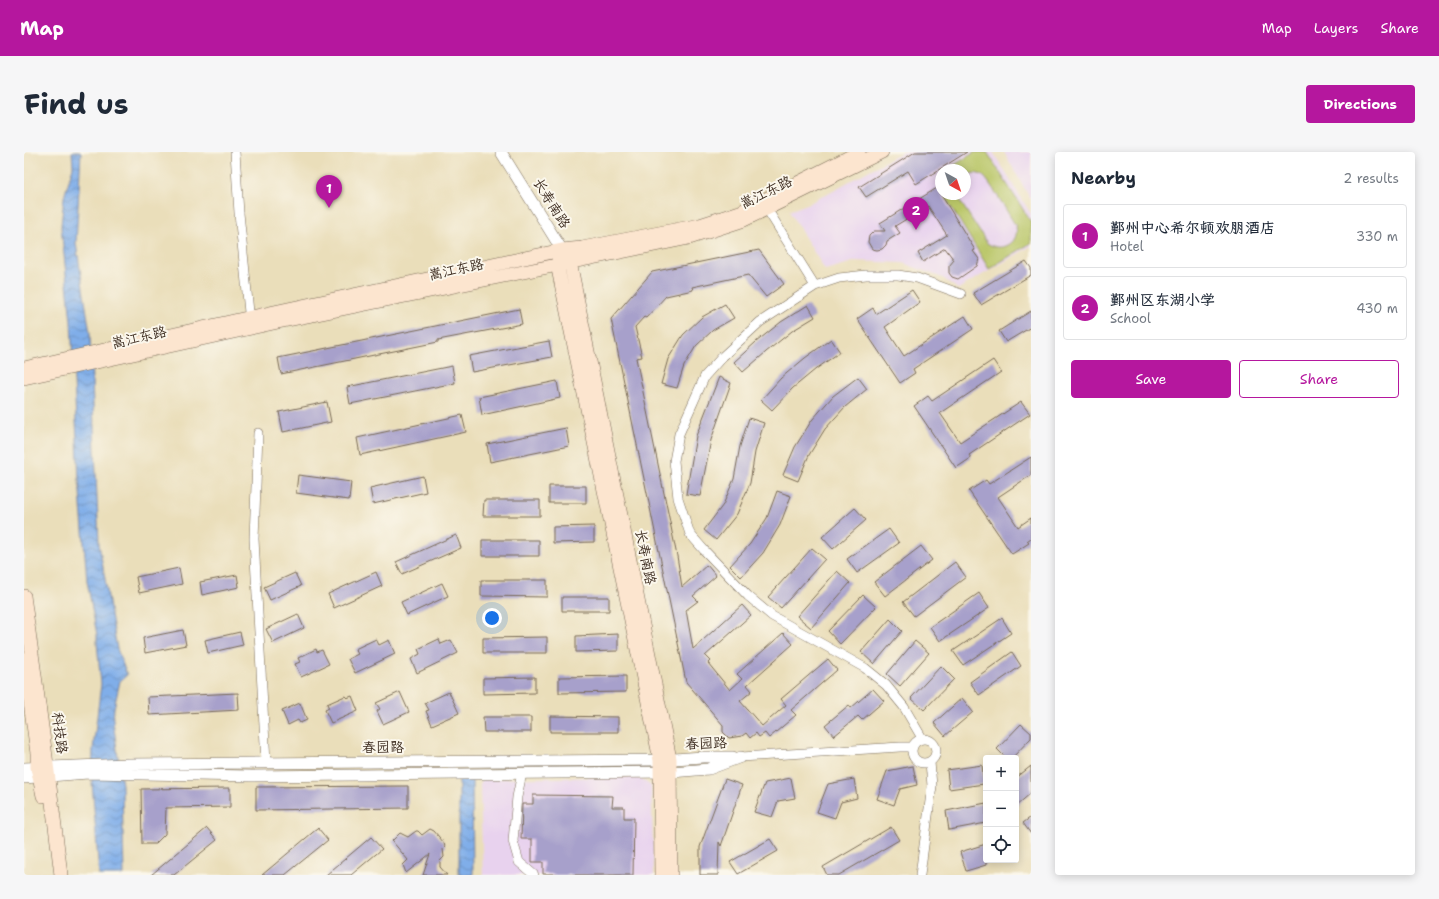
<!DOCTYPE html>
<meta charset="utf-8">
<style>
body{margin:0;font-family:"Shantell Sans","LXGW WenKai TC",sans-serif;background:#f6f6f7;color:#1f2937}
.controls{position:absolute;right:12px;bottom:12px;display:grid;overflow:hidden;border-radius:4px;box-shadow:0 2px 10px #0003}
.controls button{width:36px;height:36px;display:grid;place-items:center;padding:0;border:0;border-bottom:1px solid #e0e1e3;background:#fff;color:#1f2937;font:20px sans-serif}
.compass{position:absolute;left:911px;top:12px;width:36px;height:36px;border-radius:50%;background:#fff;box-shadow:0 2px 10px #0003;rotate:140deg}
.you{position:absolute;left:468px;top:466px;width:14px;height:14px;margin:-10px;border:3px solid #fff;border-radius:50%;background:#1a73e8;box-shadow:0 0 0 6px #1a73e833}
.badge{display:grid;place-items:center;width:26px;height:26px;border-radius:50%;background:#b5179e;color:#fff;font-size:13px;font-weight:700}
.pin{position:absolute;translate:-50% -33px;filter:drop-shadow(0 1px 2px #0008)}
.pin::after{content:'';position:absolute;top:21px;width:14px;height:12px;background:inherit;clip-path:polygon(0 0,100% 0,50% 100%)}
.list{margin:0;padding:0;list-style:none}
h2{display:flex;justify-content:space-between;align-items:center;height:52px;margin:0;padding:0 16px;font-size:17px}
h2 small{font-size:13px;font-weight:400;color:#747a83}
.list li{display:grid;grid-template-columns:26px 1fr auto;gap:12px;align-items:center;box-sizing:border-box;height:64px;margin:0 8px 8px;padding:0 8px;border:1px solid #e0e1e3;border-radius:4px}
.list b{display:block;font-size:15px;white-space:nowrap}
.list p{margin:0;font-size:13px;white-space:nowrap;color:#747a83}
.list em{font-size:13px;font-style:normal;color:#747a83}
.actions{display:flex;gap:8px;padding:12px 16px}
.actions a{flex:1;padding:9px 0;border:1px solid #b5179e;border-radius:4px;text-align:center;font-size:14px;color:#b5179e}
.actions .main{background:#b5179e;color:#fff}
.icon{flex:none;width:22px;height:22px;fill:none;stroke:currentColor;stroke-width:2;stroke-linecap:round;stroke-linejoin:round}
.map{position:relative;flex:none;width:1007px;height:723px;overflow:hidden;border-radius:4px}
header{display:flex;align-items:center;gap:24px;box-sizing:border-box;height:56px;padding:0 20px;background:#b5179e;color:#fff}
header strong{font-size:19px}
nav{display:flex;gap:22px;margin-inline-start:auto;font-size:14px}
.intro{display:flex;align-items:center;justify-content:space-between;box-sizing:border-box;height:96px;padding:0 24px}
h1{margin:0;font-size:28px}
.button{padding:10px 18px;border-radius:4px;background:#b5179e;color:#fff;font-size:14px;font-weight:700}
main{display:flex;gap:24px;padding:0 24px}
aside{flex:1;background:#fff;border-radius:4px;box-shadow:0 2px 10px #0003}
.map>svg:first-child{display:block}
.built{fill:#e8d2ee;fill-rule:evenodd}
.garden{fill:#b9c668;stroke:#7a7843}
.water{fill:url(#water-waves);stroke:#5e6c84}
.building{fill:#a7a0cb}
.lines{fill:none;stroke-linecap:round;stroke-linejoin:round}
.minor-casing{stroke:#786955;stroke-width:10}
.tertiary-casing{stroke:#786955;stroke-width:12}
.secondary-casing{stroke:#786955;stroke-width:14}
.minor{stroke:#fff;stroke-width:9}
.tertiary{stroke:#fff;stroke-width:11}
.secondary{stroke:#fce5cf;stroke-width:13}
.labels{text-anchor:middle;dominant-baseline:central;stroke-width:4;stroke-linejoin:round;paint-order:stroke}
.street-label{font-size:14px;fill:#3b2a1e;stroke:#fbf7ec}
</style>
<header>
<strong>Map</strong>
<nav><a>Map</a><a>Layers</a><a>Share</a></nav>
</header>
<div class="intro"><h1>Find us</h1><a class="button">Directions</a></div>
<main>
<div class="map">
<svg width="1007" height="723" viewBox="0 0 1007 723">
<defs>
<pattern id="water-waves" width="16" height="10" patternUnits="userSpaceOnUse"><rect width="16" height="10" fill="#80aee9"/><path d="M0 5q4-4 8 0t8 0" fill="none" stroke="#6a8ebc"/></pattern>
</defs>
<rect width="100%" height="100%" fill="#fbf7ec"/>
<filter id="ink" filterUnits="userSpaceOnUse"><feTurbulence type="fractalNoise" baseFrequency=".025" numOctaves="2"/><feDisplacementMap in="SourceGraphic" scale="8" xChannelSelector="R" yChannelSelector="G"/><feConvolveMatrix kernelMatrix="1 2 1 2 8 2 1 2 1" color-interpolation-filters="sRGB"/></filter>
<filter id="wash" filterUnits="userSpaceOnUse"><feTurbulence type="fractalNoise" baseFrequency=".012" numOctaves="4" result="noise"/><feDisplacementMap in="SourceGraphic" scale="16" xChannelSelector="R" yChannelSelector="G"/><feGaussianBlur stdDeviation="0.9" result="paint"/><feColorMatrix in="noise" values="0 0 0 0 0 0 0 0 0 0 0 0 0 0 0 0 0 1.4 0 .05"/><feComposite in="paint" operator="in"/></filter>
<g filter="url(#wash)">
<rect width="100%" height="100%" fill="#eadeba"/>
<!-- built -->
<path class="built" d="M879,0H969L1007,62V94L934,137L919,126L879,111L832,109L801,118L765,59L786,51ZM917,18H941V42H917Z
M980,0H1007V48Z
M605,625L617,627L627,634L630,723H459L456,633L458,627Z"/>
<!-- garden -->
<path class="garden" d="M951,0H963L1007,70V91L965,117L919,42H933L934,46L963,91C977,101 996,92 992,74C986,65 966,29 959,24C953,20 947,21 941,24V18H922Z"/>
<!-- water -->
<path class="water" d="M48,0H57L52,91L66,181L75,392L93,497L103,523L96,529L90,556L89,569L98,633L100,723H75L68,630L69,597L77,532L73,491V483L63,429L55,328L47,170L37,74L40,45L49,15Z
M448,624L449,723H435V627Z"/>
<g id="blocks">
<!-- building -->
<path class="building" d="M891,0H943L892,32L884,19L842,45L835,35Z
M913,36L951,98L949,99L955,107L953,114L934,127L928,125L925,121V114L930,108L921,96L899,110L894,101L923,83L904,54L871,74L876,81L863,89L862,93L858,97L853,98L848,97L844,90L845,84L850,79H861L856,71Z
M735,98L760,132L742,145L724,123L668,135L669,138L642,144L622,166L620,165L611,175L618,205L612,206L653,404L658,435L683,413L692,424L669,444L674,449L662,458L669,497L718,453L727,463L681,504L686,509L684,511L706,538L718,527L713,522L759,481L769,492L723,533L728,539L716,549L738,574L762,553L757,547L804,507L813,518L767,558L772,563L745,586L741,581L735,585L732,581L726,586L722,581L718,584L705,586L699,580V573L662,530L587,167L628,120Z
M1002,109L1007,116V123L957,153L949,141Z
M888,138L896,150L861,175L880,204L941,164L949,177L889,217L891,221L876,231L833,167L849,156L852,162Z
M701,152L710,166L689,178L672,194L660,214L653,236L637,232L644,207L659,183L678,165Z
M784,153L791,165L768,179L742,200L719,220L710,210L732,190L757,170Z
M495,157L498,172L414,188V190L257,222L254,206Z
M1007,159V175L982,190L975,179Z
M807,187L816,200L792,217L769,236L748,258L737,248L757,226L781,206Z
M525,189L528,205L448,220L445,204Z
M969,208L977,220L916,261L936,290L997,250L1006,262L945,303L947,306L932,316L890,254L904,244L908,249Z
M428,214L431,231L326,252L323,235Z
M695,225L707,231L687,288L676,344L662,342L672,284Z
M834,225L843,237L821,255L801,277L785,303L774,329L759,323L771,295L788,268L809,244Z
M533,229L536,246L458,263L455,245Z
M303,250L307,270L259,280L255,260Z
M438,263L442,280L336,303L333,286Z
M725,266L740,271L731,300L726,331L713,362L692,388L680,378L699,353L710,327L716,294Z
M542,276L545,294L466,310L463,292Z
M1007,305V323L974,345L994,375L1007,366V386L1003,389L1005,391L988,402L945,339L962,328L965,332Z
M274,323L327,330L325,348L272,341Z
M399,324L402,340L349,352L346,336Z
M525,334H562V351H525Z
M753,339L767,344L756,373L739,401L717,425L706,414L726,392L743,366Z
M460,348H516V364H459Z
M831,356L842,368L809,397L798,385Z
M570,374V390L529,391V375Z
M865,377L875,391L833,421L823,407Z
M432,383L437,396L378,422L372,410Z
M458,388H515V404H458Z
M897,394L908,408L861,444L850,430Z
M788,396L801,407L757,456L744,445Z
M931,410L942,425L890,464L879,450Z
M155,416L158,432L115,441L112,425Z
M813,419L826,431L787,476L773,464Z
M352,420L358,434L310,456L304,442Z
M271,421L277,434L246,448L240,435Z
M213,423L215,435L178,443L176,430Z
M457,428H523V445L457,444Z
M418,431L424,444L383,463L377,450Z
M955,441L965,456L916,489L906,475Z
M839,443L852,455L816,492L804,479Z
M538,445H585V459H538Z
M274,462L280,476L249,491L242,477Z
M978,466L987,481L939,513L929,499Z
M866,467L878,479L850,512L837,500Z
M159,478L162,493L121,501L119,486Z
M216,480L219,493L184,501L181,488Z
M594,482V499L552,500V484Z
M523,485V501H459V486Z
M352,487L355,493L365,488L371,502L331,521L324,507L334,502L331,497Z
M415,487L417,492L427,488L434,501L393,521L387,507L396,502L394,497Z
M891,489L905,501L876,534L863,522Z
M292,497L293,500L298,498L305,512L277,525L271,512L276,510L274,506Z
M988,500L997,514L955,543L946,530Z
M917,514L930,527L900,558L887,546Z
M602,524V540L535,541V525Z
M511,525V541L459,542V526Z
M849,537L860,549L838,568L834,564L810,584L801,573L825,553L827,556Z
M376,540L385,560L359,572L353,559L356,557L352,551Z
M425,540L435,561L408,573L402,559L405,558L401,551Z
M214,541L215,558L125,563L124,545Z
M321,544L323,546L328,544L334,559L307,571L301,558L305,556L303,552Z
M938,546L949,560L921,584L910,571Z
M276,551L283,568L276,571L274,568L264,573L258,559Z
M526,564L594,565V580H526Z
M459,565H507V580H460Z
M997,572L1007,581V586L988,606H982L973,597Z
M958,613L960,632L925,637L923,618Z
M889,614L893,633L876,637L870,653L853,647L863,619Z
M1007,614V641L992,654V626Z
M767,626L771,646L754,649L748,665L730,660L741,631Z
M701,627L718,633L697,694L695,690L694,723H676V695Z
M830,627L833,646L817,650L811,666L793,660L804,632Z
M384,634V656L232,658V635Z
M206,636V655L142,656L141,682L131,692H118L117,637Z
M509,643L589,644L588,655H600V666H610L609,723H530V722H519V710H508V687H497L498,652H509Z
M962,651V671L925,678L922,659Z
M1007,665V682L999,671Z
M867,675L875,688L815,723H803L799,715Z
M183,676L193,688L150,723H127Z
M294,676L304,688L261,723H238Z
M406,677L410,679L420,691L421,695L419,697L420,705L416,709V715L423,723H399L406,702L382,721L379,713L384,708L368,689L376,681L384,685L392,679H394L398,683Z
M347,685L358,697L327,723H302Z
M746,687L754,699L714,722L706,710Z
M962,692V713L942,719L936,700Z"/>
</g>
</g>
<g filter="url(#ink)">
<use href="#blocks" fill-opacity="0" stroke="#786955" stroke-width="1"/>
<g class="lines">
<!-- minor casing -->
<g class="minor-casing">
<path id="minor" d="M211,0L215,61L226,170
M743,57L791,134
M234,281L230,387L242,611
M898,586L880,555L862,533L841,516L748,464L724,444L680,398L666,382L654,346L650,309L655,282L681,224L698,205L736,170L791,134L815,126L842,123H874L893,126L937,142
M888 599a12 12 0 1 1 24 0a12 12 0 1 1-24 0Z
M717,605L876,595H888
M498,621L493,645L489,689L495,710L510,723
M896,723L908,634L906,610"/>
</g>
<!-- tertiary casing -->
<g class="tertiary-casing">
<path id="tertiary" d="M477,0L538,98
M0,616L103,612L636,608L679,605H709
M0,626L64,621L227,624L647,620L685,617L717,605"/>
</g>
<!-- secondary casing -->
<g class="secondary-casing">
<path id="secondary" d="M542,103L546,110L646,607L647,723
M536,104L533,112L636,608L637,723
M0,216L250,160L538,98L558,96L676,73L716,60L835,0
M0,226L254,170L665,86L720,68L858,0
M0,444C13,537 26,630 37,723
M0,507L13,601V615L19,644"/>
</g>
<!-- minor -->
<use href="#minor" class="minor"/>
<!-- tertiary -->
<use href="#tertiary" class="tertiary"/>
<!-- secondary -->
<use href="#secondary" class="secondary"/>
</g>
</g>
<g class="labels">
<!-- street labels -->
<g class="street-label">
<text transform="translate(742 40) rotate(-26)">嵩江东路</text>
<text transform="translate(528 51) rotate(58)">长寿南路</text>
<text transform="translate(432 117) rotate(-12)">嵩江东路</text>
<text transform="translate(115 185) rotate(-13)">嵩江东路</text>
<text transform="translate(622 405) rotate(79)">长寿南路</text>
<text transform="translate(36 581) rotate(83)">科技路</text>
<text transform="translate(682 591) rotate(-2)">春园路</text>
<text x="359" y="595">春园路</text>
</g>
</g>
</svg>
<div class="controls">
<button>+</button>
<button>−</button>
<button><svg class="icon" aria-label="locate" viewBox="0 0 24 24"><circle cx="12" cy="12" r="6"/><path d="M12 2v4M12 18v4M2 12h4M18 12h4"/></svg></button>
</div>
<svg class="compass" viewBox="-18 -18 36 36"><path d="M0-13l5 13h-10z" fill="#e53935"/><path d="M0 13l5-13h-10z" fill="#747a83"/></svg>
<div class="you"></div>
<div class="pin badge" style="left:305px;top:56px">1</div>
<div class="pin badge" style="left:892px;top:78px">2</div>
</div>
<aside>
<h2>Nearby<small>2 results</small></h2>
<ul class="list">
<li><span class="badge">1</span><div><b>鄞州中心希尔顿欢朋酒店</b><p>Hotel</p></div><em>330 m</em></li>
<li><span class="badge">2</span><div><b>鄞州区东湖小学</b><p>School</p></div><em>430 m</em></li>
</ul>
<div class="actions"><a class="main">Save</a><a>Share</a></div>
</aside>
</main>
